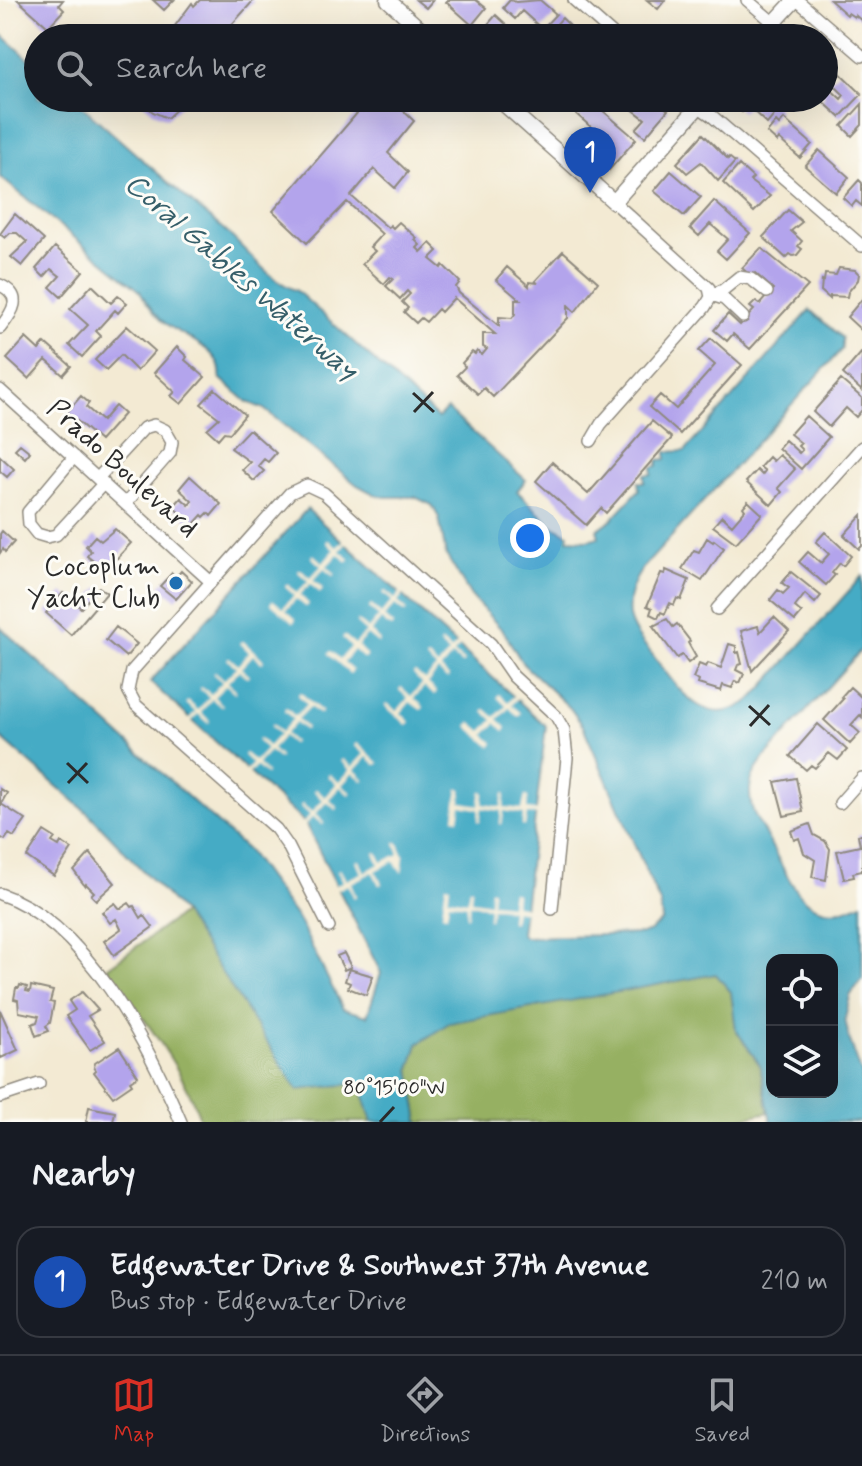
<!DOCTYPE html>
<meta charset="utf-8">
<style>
body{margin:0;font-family:Mynerve,sans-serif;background:#20242c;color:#f1f3f6}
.controls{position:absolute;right:24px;bottom:24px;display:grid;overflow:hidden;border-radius:16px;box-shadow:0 8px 32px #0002}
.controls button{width:72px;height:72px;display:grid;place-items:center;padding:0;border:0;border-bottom:2px solid #363941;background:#171b24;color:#f1f3f6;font:40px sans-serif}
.you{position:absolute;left:530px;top:538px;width:28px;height:28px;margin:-20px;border:6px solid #fff;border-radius:50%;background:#1a73e8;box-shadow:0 0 0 12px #1a73e833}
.badge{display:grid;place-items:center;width:52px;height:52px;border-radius:50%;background:#d93025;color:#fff;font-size:26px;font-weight:700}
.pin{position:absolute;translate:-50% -66px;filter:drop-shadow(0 2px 4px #0008)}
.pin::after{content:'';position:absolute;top:42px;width:28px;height:24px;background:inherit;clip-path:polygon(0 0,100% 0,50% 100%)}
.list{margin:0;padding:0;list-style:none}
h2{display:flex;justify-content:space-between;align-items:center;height:104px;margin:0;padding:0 32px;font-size:34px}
h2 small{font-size:26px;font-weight:400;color:#9ea1a6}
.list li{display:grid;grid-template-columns:52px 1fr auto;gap:24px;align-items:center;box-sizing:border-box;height:112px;margin:0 16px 16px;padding:0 16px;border:2px solid #363941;border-radius:24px}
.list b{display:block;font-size:30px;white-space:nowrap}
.list p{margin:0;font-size:26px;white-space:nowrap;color:#9ea1a6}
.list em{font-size:26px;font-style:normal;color:#9ea1a6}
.icon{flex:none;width:44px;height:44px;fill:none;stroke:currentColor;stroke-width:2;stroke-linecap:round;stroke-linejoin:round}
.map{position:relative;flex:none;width:862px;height:1122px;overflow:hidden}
.search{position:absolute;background:#171b24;box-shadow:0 8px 32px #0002;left:24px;right:24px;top:24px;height:88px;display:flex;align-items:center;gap:20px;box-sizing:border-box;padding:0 28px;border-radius:44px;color:#9ea1a6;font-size:30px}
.sheet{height:232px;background:#171b24}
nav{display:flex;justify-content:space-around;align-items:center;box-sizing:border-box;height:112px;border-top:2px solid #363941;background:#171b24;font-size:22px;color:#9ea1a6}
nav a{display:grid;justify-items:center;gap:4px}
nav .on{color:#d93025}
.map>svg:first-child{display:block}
.forest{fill:#96b062;stroke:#606e46;stroke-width:2}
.water{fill:#45abc5;stroke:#386b78;stroke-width:2;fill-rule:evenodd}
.pier{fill:#f3ead3}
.building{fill:#b3a4ec}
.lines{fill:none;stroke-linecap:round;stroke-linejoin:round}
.minor-casing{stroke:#8f8a7f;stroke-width:14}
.tertiary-casing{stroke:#8f8a7f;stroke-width:17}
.minor{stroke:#fff;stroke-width:11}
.tertiary{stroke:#fff;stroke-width:14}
.ticks{fill:none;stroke:#2b2b2b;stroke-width:3}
.poi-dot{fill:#1f6fb2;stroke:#fdfcf7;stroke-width:3}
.labels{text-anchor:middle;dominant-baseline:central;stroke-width:6;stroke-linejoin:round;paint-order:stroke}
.street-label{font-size:28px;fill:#2b2b2b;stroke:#fdfcf7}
.poi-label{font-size:28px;fill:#2b2b2b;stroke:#fdfcf7;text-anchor:end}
.water-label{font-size:30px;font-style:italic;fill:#355e69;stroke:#fdfcf7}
.ticks-label{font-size:20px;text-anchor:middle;fill:#2b2b2b;stroke:#fdfcf7;stroke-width:6;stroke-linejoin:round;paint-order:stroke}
</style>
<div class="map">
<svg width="862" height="1122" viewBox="0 0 862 1122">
<rect width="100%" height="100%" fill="#fdfcf7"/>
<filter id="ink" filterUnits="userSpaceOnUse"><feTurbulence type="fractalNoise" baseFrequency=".0125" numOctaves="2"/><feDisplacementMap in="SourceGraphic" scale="16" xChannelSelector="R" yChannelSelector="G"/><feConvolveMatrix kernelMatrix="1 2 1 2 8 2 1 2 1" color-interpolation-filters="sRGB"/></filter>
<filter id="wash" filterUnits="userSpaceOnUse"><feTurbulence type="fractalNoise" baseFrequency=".006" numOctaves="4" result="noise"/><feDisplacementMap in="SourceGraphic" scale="32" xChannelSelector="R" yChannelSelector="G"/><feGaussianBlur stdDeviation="1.8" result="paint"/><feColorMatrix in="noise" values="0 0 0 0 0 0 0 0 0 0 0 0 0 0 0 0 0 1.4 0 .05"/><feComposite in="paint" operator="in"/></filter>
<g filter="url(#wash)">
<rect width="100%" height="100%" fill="#f3ead3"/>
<!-- forest -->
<path class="forest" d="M183,913L298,1089L360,1083L372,1122H201C184,1068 140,1014 107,968Z
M716,974L731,992L736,1030L760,1065L769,1112L724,1122H419L410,1069L418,1044L449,1022Z"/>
<!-- water -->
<path class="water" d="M0,33L38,67V98H73C122,142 171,186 222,228C248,250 265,278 297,291L438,418L447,409L526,480L517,491L551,525L569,534L568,539L587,540L599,537L597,530L611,520L639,490L638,482H645L644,475L652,474V467L658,466V460L666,459V452L685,451L810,310L842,338V349L642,569C633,582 627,599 629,616C632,632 646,646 655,658C680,692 709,735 754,697L862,576V649L766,756C757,768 749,778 750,794C750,814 763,828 771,845C792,885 808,929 862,903V979L850,996L845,1019L849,1038L862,1075V1122H771L760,1065L736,1030L731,992L716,974L449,1023L418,1044L410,1069L419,1122H372L360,1083L298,1090L183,913L90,815L0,737V627L248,851L299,921L343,1009L367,1016L381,973L305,823L150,682L307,509L546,726L521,934L525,937L642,934L650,931L662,920L660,903L583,726L570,708L523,664L504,632L471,596L446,555L439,518L432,505L415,497H386L376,495L357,485L264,409L247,402L220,378C224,351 188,339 169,326C157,318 147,304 140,291L0,177ZM772,960H832V1092H772Z"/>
<!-- pier -->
<path class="pier" d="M345,539L348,541L340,551L350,559L347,562L338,554L327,566L335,574L333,576L324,569L313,580L323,589L320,593L310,584L300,595L309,604L306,607L296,599L286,610L296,619L293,623L270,603L273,600L283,608L294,595L285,587L287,584L297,593L308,581L298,572L300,569L310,578L321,566L311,557L313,554L323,563L334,550L326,542L328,540L337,547Z
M402,590L405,593L398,602L407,610L405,613L395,605L384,617L393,625L391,628L381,620L371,632L380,641L378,644L367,635L358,646L367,656L364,659L354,650L344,662L353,670L350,674L328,654L331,651L340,659L351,647L342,638L345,636L355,644L366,632L356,623L358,621L368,629L379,617L369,608L371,605L381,614L392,601L383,593L385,591L395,599Z
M243,641L264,660L262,663L253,655L241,668L250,676L248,678L239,670L228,682L236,691L235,693L226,685L214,697L223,705L221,707L212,699L201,712L210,721L208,723L198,714L190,724L187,721L195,712L186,703L188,701L198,710L209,697L200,689L201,687L211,694L222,682L213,674L215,672L224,680L236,667L227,659L229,657L238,665L249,652L240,643Z
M442,642L451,650L459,642L462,645L454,653L464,662L462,664L452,656L441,669L449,677L447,679L438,671L428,683L437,692L434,695L424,687L414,698L424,707L421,710L410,702L401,713L410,722L407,725L385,706L387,703L397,711L408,698L399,690L401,687L411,696L422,684L413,674L415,672L425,680L436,668L426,659L428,657L438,666L449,653L440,645Z
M300,692L322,712L319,714L310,707L298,719L307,728L305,730L296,722L285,734L294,742L292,744L283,736L272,749L280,757L279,759L269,751L258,764L267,773L266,775L256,766L247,776L244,773L252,764L243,755L245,753L255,761L266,749L257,740L259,738L268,746L279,734L271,726L273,724L281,732L293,719L284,711L286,708L295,716L307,704L298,695Z
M499,694L508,702L516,694L519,696L512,705L521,713L518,716L509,708L498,719L507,728L504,731L496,723L485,735L494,743L491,747L467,726L471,722L482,731L493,720L483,711L486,709L495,717L506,706L497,697Z
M357,743L379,763L376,765L367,757L355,770L364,779L363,781L353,773L342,785L351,793L349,795L340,787L329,799L338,808L336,810L327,802L315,814L324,823L323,825L313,817L303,827L301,825L310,815L300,806L302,804L312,812L323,800L314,791L316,789L325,797L336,784L328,776L329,774L339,782L350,770L341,761L343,759L352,767L364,754L355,746Z
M458,789H462L461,802L479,805L481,791L484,792L483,804L501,807L503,794H505L504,807L522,809L525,796L528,797L527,809L539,811V815L527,814L525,826H522L523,814L504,811L502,824H500L501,811L482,808L480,821H478L479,809L461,806L459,819L454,818Z
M398,842L404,856L402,873L394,861L376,871L382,884L379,885L373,872L351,883L356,896L354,898L348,885L335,891L333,887L343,881L337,870L340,869L346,880L361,873L356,861L359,860L365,872L379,864L374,853L377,852L382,862L399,854L395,843Z
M446,885L450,886L448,898L467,901L469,888H472L471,900L489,903L490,890H493L492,903L510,905L512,892L516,893L515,905L528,907L527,912L515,910L513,922H510L511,910L492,907L490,920H488L489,907L470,904L468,917H466L467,905L449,902L447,915L442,914Z"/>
<g id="blocks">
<!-- building -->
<path class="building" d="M18,0H63L59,5L64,10L48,27Z
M153,0H174L164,10Z
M200,0H254L225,32L228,34L224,38H166L192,3L194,6Z
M416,0H433L426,8Z
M448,0H476L486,8L472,25L446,2Z
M510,0L516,2L540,0L556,14L542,29L522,11L515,19L503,8Z
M647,0H665L658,9Z
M830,0H862V21L855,15L854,17L848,13L847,15Z
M496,15L521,38H476Z
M562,18L580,36L586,38H544Z
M839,72L862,94L840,117L819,98H824V83L841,99L844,95L830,81Z
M137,98H177L182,104L167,118L153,112Z
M370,98H390L414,121L388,153L408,172L395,188L374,169L351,196L388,228L390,225L393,228L399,222L417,238L415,240L420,245L417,248L421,252L430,243L438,251L430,259L441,268L443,265L460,282L456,287L459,293L499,326V317L512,318L515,314V300H520L496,280L507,267L529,286V282L538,283L535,281L563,251L598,282L575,312L568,305V318L493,397L484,388L478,394L457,375L465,367L462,363L472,352L475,354L477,351L482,355L487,349L483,347V334H495L454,298L441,312L438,309L426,322L421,318L416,323L404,312L408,308L402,302L410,294L407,291L400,299L386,286L393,279L390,277L384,284L362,264L375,251L370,247L382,234L347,202L307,243L273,211Z
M558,98H588L636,139L609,170L594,158L608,142Z
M626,98H648L655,104L657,101L668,110L645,137L636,129L645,119L623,102Z
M735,98H767L779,109L767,124L748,106L742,112L732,102Z
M862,104V125L852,136L842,126Z
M784,119L812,144L800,158L779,139L777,142L767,133L776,122L779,125Z
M703,134L728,159L729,157L735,162L718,181L701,162L687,173L677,163Z
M819,150L849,177L836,193L805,166Z
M739,165L753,178L750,181L770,196L754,212L723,183Z
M671,171L701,197L684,216L654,191Z
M859,180L862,183V206L856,201L852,206L843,198Z
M714,201L750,233L726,259L717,251L728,239L710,224L699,236L690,228Z
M788,210L802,222L791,231L802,241L798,246L802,249L797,255L793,256L790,254L786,258L763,237Z
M15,214L44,240L22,266L11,257L27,242L17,233H10L5,238L0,234Z
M55,247L83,271L61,297L50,287L60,276L51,269L44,277L36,269Z
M761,248L808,286L750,349L733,334L727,341L714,330L728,314L740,325L754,310L750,307L756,301L760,304L773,289L755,273L752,277L742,268Z
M839,268L855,270L859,274L858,280L848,292L847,297L830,296V299L821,291L822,280L824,281L825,274L836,275Z
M92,285L111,303L118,296L127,303L118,313L115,310L96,331L101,336L82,357L69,345L88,325L70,309Z
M862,299V331L847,317Z
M127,326L155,351L137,371L121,355L106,370L95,360Z
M26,338L39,350L45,343L71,366L63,375L46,360L29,379L7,359Z
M711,338L742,365L680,434L649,407L660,395L676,409L715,365L699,351Z
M177,347L187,357L185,360L205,377L181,404L171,396L175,392L154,373Z
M862,352V391L843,374Z
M841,380L862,398V410L856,417L846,408L829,427L813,412Z
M215,389L245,415L230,433L224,432L218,439L207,429L219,418L201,404Z
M81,396L89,403L86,407L102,421L115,406L124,414L100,441L67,412Z
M806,416L829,437L801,469L778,448L785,440L799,453L802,450L798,446L801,443L790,434Z
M652,421L672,438L606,513L601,508L586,525L536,481L552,462L588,494Z
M248,430H250L276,453L268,462L264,459L258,466L264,471L254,481L242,470L250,462L231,448Z
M20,444L30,452L25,458L15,449Z
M779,455L795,469L778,488L782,492L771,505L746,482L757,470L762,475L765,471L760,467L769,457L773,461Z
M0,456L14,469L7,477L0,471Z
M190,476L221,504L211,516L208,513L204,517L202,515L193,525L173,507L181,498L189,505L192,501L179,489Z
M748,501L762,514L736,543L713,526L722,516L732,525L745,510L743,507Z
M862,515V546L859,549L844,535Z
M115,529L131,543L109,567L106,564L102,568L87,556L91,551L86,546L95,536L101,541Z
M2,531L14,542L5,552L3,549L0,553V534Z
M825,532L851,556L843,566L840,563L832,573L835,575L826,585L799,562L808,552L821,563L829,554L816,542Z
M707,538L713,542L714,540L724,548L702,581L682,569L694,550L699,552Z
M666,570L689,580L681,600L677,598L674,605L670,603L665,614L661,612L658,618L650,614L652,608L647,606L661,573L665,574Z
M181,571L192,581L176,599L160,586L172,573L176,577Z
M791,572L821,596L815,603L805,594L795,607L802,613L795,621L770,600L778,590L783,594L789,588L782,583Z
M99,587L107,593L71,635L46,613L63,593L81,608Z
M774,617L789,631L752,671L741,631L758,626L760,632Z
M667,619L673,627L677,624L690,641L688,643L696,657L688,663L682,655L677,658L653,626Z
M116,627L137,644L126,657L106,640Z
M729,644L736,646V653L739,652L742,664L738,665L736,670L744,674L740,683L735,681L732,688L723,685L721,691L698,684L699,681L693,678L699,664L706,667L708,663L721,668Z
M850,687L862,698V717L860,715L851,725L860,733L850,744L824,720L843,699L841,697Z
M818,724L847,750L838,760L829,753L815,768L811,765L806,770L790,756Z
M796,778L803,812L784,816L775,782Z
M0,789L7,793L1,804L26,820L14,837L9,834L5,840L0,837Z
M810,824L814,835L825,841L830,849L826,880L812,877L815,860L804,853L799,838L794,840L791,831Z
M44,831L55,838L52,842L59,846L61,842L72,849L54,876L27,857Z
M862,834V871L853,873L854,877L844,879L837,851L860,846L858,835Z
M90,853L115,883L96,900L91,895L94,892L86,884L85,886L74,871Z
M115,903L120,909L129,903L132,907L134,906L141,918L144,915L153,927L114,955L104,941L121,929L116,919L110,923L102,912Z
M344,953L351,967L344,970L337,956Z
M349,969L373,976L366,995L348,988L350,983L345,981Z
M20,985L27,987L26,991L30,992L31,986L53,991L50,1002L54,1003L50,1023L46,1026L49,1031L36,1036L32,1024L37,1022L39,1016L19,1012L18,1000L14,999L16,988H19Z
M82,992L98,1010L88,1016L105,1041L90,1050L66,1016L75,1010L69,1001Z
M0,1010L18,1050L1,1058L0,1055Z
M119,1047L138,1076L130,1081L132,1084L113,1097L94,1072L96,1070L94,1067L95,1063Z
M89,1107L115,1112L113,1122H86Z"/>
</g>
</g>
<g filter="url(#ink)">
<use href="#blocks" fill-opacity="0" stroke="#8f8a7f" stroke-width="2"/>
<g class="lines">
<!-- minor casing -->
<g class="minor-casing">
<path id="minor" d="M574,0L617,38
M747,0L774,23
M797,0L862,56
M686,98L712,116L862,246
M0,285C24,296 13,312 0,328
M711,295L723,290L739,277L751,279L767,292
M711,295L724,299L743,317
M0,390L211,582
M591,441L601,424L705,307L711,297L709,288L614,202
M74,457L28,512L29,524L37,534L47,537L56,535L104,483
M98,478L144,428L154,425L165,430L172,442L170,453L126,503
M717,609L862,447
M840,803L862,778
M0,894C85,922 148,1044 181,1122
M329,927L288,846L276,829L136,705L128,690L132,671L290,493L307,485L324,493L491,644L513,676L556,716L564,730L567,758L552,909
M0,1097L39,1084"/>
</g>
<!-- tertiary casing -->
<g class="tertiary-casing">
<path id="tertiary" d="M388,0L430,38
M760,38L795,0
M497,98L614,202L706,98"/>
</g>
<!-- minor -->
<use href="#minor" class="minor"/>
<!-- tertiary -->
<use href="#tertiary" class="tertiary"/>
</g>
</g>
<!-- ticks -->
<path class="ticks" d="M413,393L434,412M414,412L433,392M749,706L770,725M750,726L769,705M67,763L88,783M68,783L87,763M380,1122L394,1107"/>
<!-- markers -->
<circle class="poi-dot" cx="176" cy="583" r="8"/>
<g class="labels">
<!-- street labels -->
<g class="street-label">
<text transform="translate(122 469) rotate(42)">Prado Boulevard</text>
</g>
<!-- poi labels -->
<g class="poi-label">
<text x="160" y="567">Cocoplum<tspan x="160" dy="32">Yacht Club</tspan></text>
</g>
<!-- water labels -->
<g class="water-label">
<text transform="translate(241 277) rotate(41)">Coral Gables Waterway</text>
</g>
</g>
<g class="ticks-label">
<text x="394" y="1094">80°15'00"W</text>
</g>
</svg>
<div class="controls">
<button><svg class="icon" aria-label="locate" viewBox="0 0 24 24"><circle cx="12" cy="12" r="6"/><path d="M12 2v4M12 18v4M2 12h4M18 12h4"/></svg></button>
<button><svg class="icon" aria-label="layers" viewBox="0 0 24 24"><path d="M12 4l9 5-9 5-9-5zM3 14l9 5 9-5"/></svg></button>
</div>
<div class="you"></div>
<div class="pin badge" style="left:590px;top:193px;background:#1a4fb4">1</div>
<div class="search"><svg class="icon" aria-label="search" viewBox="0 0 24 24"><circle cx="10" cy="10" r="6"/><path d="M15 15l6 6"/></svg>Search here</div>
</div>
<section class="sheet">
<h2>Nearby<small></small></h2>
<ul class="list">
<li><span class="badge" style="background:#1a4fb4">1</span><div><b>Edgewater Drive &amp; Southwest 37th Avenue</b><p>Bus stop · Edgewater Drive</p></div><em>210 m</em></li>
</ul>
</section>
<nav>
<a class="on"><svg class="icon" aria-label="map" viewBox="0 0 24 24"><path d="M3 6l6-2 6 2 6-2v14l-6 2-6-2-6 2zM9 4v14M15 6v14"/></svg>Map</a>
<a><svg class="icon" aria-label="directions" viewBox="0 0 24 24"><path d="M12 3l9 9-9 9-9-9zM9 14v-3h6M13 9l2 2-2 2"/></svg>Directions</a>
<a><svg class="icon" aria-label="saved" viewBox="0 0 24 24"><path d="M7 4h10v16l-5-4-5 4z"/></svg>Saved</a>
</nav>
